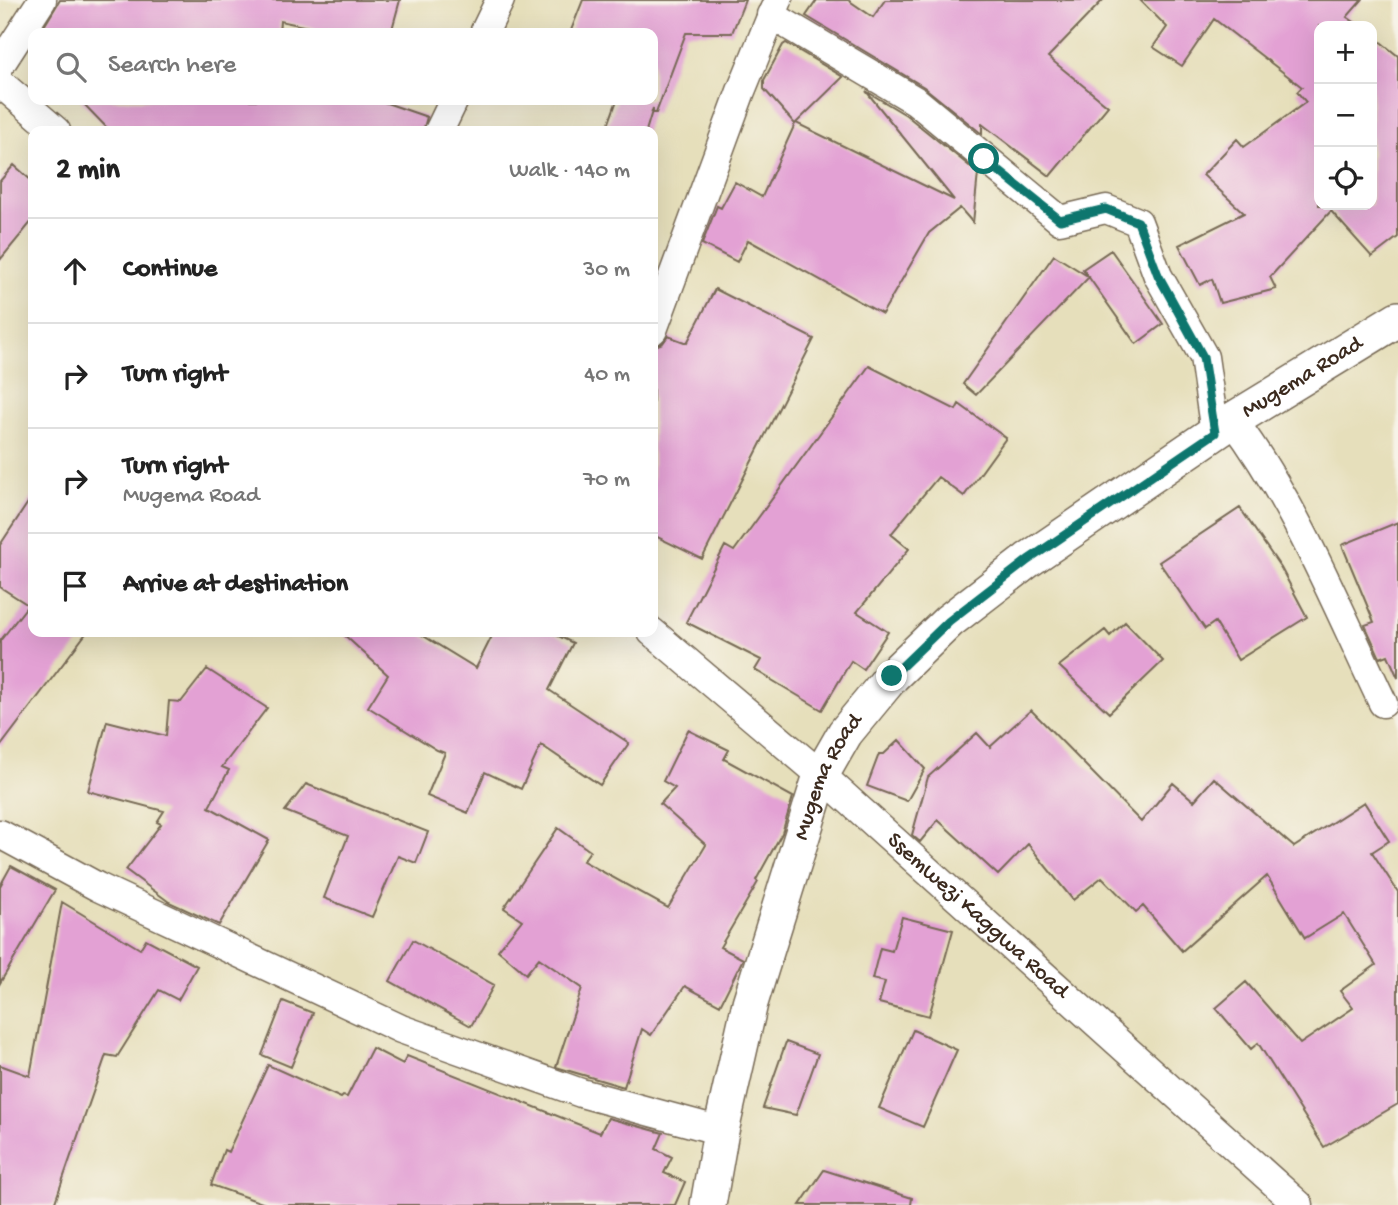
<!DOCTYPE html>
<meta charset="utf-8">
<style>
body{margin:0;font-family:"Gochi Hand",sans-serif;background:#f6f6f6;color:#222}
.controls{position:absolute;right:21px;top:21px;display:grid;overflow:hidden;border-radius:14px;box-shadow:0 7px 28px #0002}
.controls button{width:63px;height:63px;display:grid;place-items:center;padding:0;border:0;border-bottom:2px solid #e0e0e0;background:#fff;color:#222;font:35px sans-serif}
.stop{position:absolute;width:21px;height:21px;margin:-16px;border:5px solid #0f766e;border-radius:50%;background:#fff}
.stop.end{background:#0f766e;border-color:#fff;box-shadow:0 2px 7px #0008}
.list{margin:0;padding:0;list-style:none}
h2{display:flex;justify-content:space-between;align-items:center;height:91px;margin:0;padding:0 28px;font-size:30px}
h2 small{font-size:23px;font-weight:400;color:#767676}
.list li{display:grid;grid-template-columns:46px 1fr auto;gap:21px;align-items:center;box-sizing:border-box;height:105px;padding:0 28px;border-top:2px solid #e0e0e0}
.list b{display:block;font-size:26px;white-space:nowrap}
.list p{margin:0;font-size:23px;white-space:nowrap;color:#767676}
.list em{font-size:23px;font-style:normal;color:#767676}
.icon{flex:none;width:38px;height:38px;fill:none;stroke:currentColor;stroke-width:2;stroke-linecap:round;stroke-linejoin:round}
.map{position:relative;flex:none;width:1398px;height:1205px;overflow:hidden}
.search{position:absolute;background:#fff;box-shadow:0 7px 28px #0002;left:28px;top:28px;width:630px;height:77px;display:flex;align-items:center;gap:18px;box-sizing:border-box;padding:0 24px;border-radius:14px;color:#767676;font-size:26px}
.panel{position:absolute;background:#fff;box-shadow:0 7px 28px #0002;left:28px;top:126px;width:630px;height:511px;border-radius:14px}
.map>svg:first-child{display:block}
.building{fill:#e3a1d4}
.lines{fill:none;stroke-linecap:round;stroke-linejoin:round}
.minor-casing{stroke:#776955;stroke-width:31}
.tertiary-casing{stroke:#776955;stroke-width:38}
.minor{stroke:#fff;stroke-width:28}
.tertiary{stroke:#fff;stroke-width:35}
.route{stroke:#0f766e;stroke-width:9}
.labels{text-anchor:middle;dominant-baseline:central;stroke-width:7;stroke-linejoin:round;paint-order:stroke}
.street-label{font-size:23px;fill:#3b2a1e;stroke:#f7f3e8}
</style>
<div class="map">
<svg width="1398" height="1205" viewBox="0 0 1398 1205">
<rect width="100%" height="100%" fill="#f7f3e8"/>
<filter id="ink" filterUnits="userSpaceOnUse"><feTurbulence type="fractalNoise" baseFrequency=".0143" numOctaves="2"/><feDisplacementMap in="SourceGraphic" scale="14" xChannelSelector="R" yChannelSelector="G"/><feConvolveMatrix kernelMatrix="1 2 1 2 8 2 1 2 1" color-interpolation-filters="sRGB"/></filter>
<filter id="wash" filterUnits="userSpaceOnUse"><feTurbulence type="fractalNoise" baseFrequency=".00686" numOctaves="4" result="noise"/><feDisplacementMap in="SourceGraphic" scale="28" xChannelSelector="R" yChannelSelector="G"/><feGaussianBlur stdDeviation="1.57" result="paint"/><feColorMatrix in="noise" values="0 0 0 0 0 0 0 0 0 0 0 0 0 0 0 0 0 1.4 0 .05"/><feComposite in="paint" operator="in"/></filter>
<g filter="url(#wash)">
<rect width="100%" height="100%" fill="#e6dfbb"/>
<g id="blocks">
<!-- building -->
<path class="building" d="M60,0H400L391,33H336L280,21L279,33H40Z
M583,0H745L732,33H686L656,113H653V108L646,131H606L617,100H653V33H570Z
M817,0H848L873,17L885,0H1103L1048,57L1108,106L1050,176L982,124V134L924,87L806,16Z
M1140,0H1362L1347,17L1360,26H1319V205H1372V35L1398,56V237L1372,257L1331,211L1270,277L1276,289L1220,303L1212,279L1200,285L1179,245L1244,213L1203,175L1237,139L1244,147L1306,102L1297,92L1302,87L1214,19L1182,66L1153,47L1167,27Z
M786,43L843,77L796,123L954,200L866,91L906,115L978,173L973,223L960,208L929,233L882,314L748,240L737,262L702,244L717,206L721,208L735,182L762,197L795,124L764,89V80L783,45Z
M80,100H378L427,117L423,131H110Z
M14,165L33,182V220L0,260V181Z
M1111,250L1163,324L1136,344L1083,269Z
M1054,255L1089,277L976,395L963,384Z
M715,289L814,339L702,559L653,535V352L655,346L663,343L668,336L687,343Z
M869,366L956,410L959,404L1006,438L964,496L938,477L891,534L909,549L857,612L888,632L863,669L851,661L822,710L755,670L761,660L686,622L725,546L734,551Z
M33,495V632H87L0,747V641L28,605L0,587V545Z
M1240,508L1281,568L1307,617L1238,660L1215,622L1205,629L1159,562Z
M1398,522V678L1388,655L1380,658L1365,625L1374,622L1342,545Z
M1125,622L1163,661L1109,713L1059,666L1105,630L1110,636Z
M341,632H417L476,668L494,632H550L573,643L549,690L629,743L600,785L541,745L521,789L485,772L468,813L427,796L445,753L437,750L368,707L388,675Z
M207,669L267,708L222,767L229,770L209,807L269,840L219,925L169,902L126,870L161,824L157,822L164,811L88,791L107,721L166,736L169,701L181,702Z
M1031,710L1141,822L1173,783L1194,801L1214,778L1294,847L1364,802L1389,841L1372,852L1398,892V1104L1324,1147L1258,1043L1251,1049L1216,1008L1246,982L1300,1044L1353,1008L1340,991L1376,965L1344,914L1305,938L1267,876L1182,951L1143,906L1136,912L1102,877L1073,900L1028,844L998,875L938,820L920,842L912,835L928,777L977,733L990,747Z
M688,730L729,750L724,759L793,797L782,833L756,880L758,882L720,947L743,959L720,1005L685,986L651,1035L642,1029L624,1087L556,1067L582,988L539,958L526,974L498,950L522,920L504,908L558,828L590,851L583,861L668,908L706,845L660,804L675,788L663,781Z
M899,740L925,769L907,801L867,786L879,754H884Z
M306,784L428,832L416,863L398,856L372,917L324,898L348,836L285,811Z
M11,866L55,890L0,983V886Z
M62,902L140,949L146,939L197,966L178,1000L159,990L117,1057L106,1055L54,1205H0V1065L30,1076Z
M902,917L953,930L929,1016L879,1003L885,982L872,979L880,948L892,951Z
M413,940L494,985L471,1026L390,981Z
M283,1001L313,1013L291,1067L262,1055Z
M913,1030L957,1050L923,1127L879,1108Z
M786,1042L818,1054L796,1115L763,1108Z
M372,1048L403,1064L407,1056L600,1133L608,1118L663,1133L656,1149L672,1157L664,1173L685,1182L675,1205H268L211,1185L224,1150L228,1152L268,1065L341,1098L343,1096L347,1097Z
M824,1170L912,1198L911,1205H800Z"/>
</g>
</g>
<g filter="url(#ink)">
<use href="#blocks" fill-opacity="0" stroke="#776955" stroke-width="2"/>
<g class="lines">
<!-- minor casing -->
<g class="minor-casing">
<g id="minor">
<path d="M771,15L916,101L1060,220L1106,209L1138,222L1158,276L1204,357L1215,433"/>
<path d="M484,33L500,0"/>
<path d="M0,65L42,0"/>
<path d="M0,83L56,131"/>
<path d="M439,131L454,100"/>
<path d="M653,330L741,91L778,0"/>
<path d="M1233,420C1297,506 1337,607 1383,703"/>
<path id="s1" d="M652,632L821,775L1299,1205"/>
<path d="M0,834L98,887L401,1029L581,1093L721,1131"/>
</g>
</g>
<!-- tertiary casing -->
<g class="tertiary-casing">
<g id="tertiary">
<path id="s2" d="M708,1205L721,1131L750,1003L821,775L845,733L892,676L949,621L1028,560L1233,420L1398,319"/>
</g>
</g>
<!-- minor -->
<use href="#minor" class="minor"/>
<!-- tertiary -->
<use href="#tertiary" class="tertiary"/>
</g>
</g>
<g class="lines" filter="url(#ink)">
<!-- route -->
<path class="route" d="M892,676L949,621L1028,560L1215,433L1203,357L1158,275L1138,222L1106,209L1060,220L984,159"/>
</g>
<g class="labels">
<!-- street labels -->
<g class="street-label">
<text stroke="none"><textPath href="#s2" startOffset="1076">Mugema Road</textPath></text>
<text stroke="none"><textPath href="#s2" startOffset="446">Mugema Road</textPath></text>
<text stroke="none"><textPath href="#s1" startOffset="432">Ssemwezi Kaggwa Road</textPath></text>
</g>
</g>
</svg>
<div class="controls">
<button>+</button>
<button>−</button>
<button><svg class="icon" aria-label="locate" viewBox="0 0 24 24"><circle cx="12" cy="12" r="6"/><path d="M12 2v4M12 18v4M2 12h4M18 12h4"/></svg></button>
</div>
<div class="stop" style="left:984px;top:159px"></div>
<div class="stop end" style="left:892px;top:676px"></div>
<div class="search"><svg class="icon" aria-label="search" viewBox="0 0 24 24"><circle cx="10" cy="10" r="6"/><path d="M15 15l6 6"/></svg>Search here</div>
<section class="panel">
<h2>2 min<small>Walk · 140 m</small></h2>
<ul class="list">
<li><svg class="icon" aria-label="ahead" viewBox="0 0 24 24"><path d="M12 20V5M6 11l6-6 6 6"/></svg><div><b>Continue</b></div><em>30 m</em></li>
<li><svg class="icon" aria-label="right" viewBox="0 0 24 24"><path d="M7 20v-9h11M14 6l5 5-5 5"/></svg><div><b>Turn right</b></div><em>40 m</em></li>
<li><svg class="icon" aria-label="right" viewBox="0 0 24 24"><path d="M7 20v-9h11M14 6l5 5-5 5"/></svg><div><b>Turn right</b><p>Mugema Road</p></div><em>70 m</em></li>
<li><svg class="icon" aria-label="arrive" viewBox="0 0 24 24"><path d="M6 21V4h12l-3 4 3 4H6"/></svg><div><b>Arrive at destination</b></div></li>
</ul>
</section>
</div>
